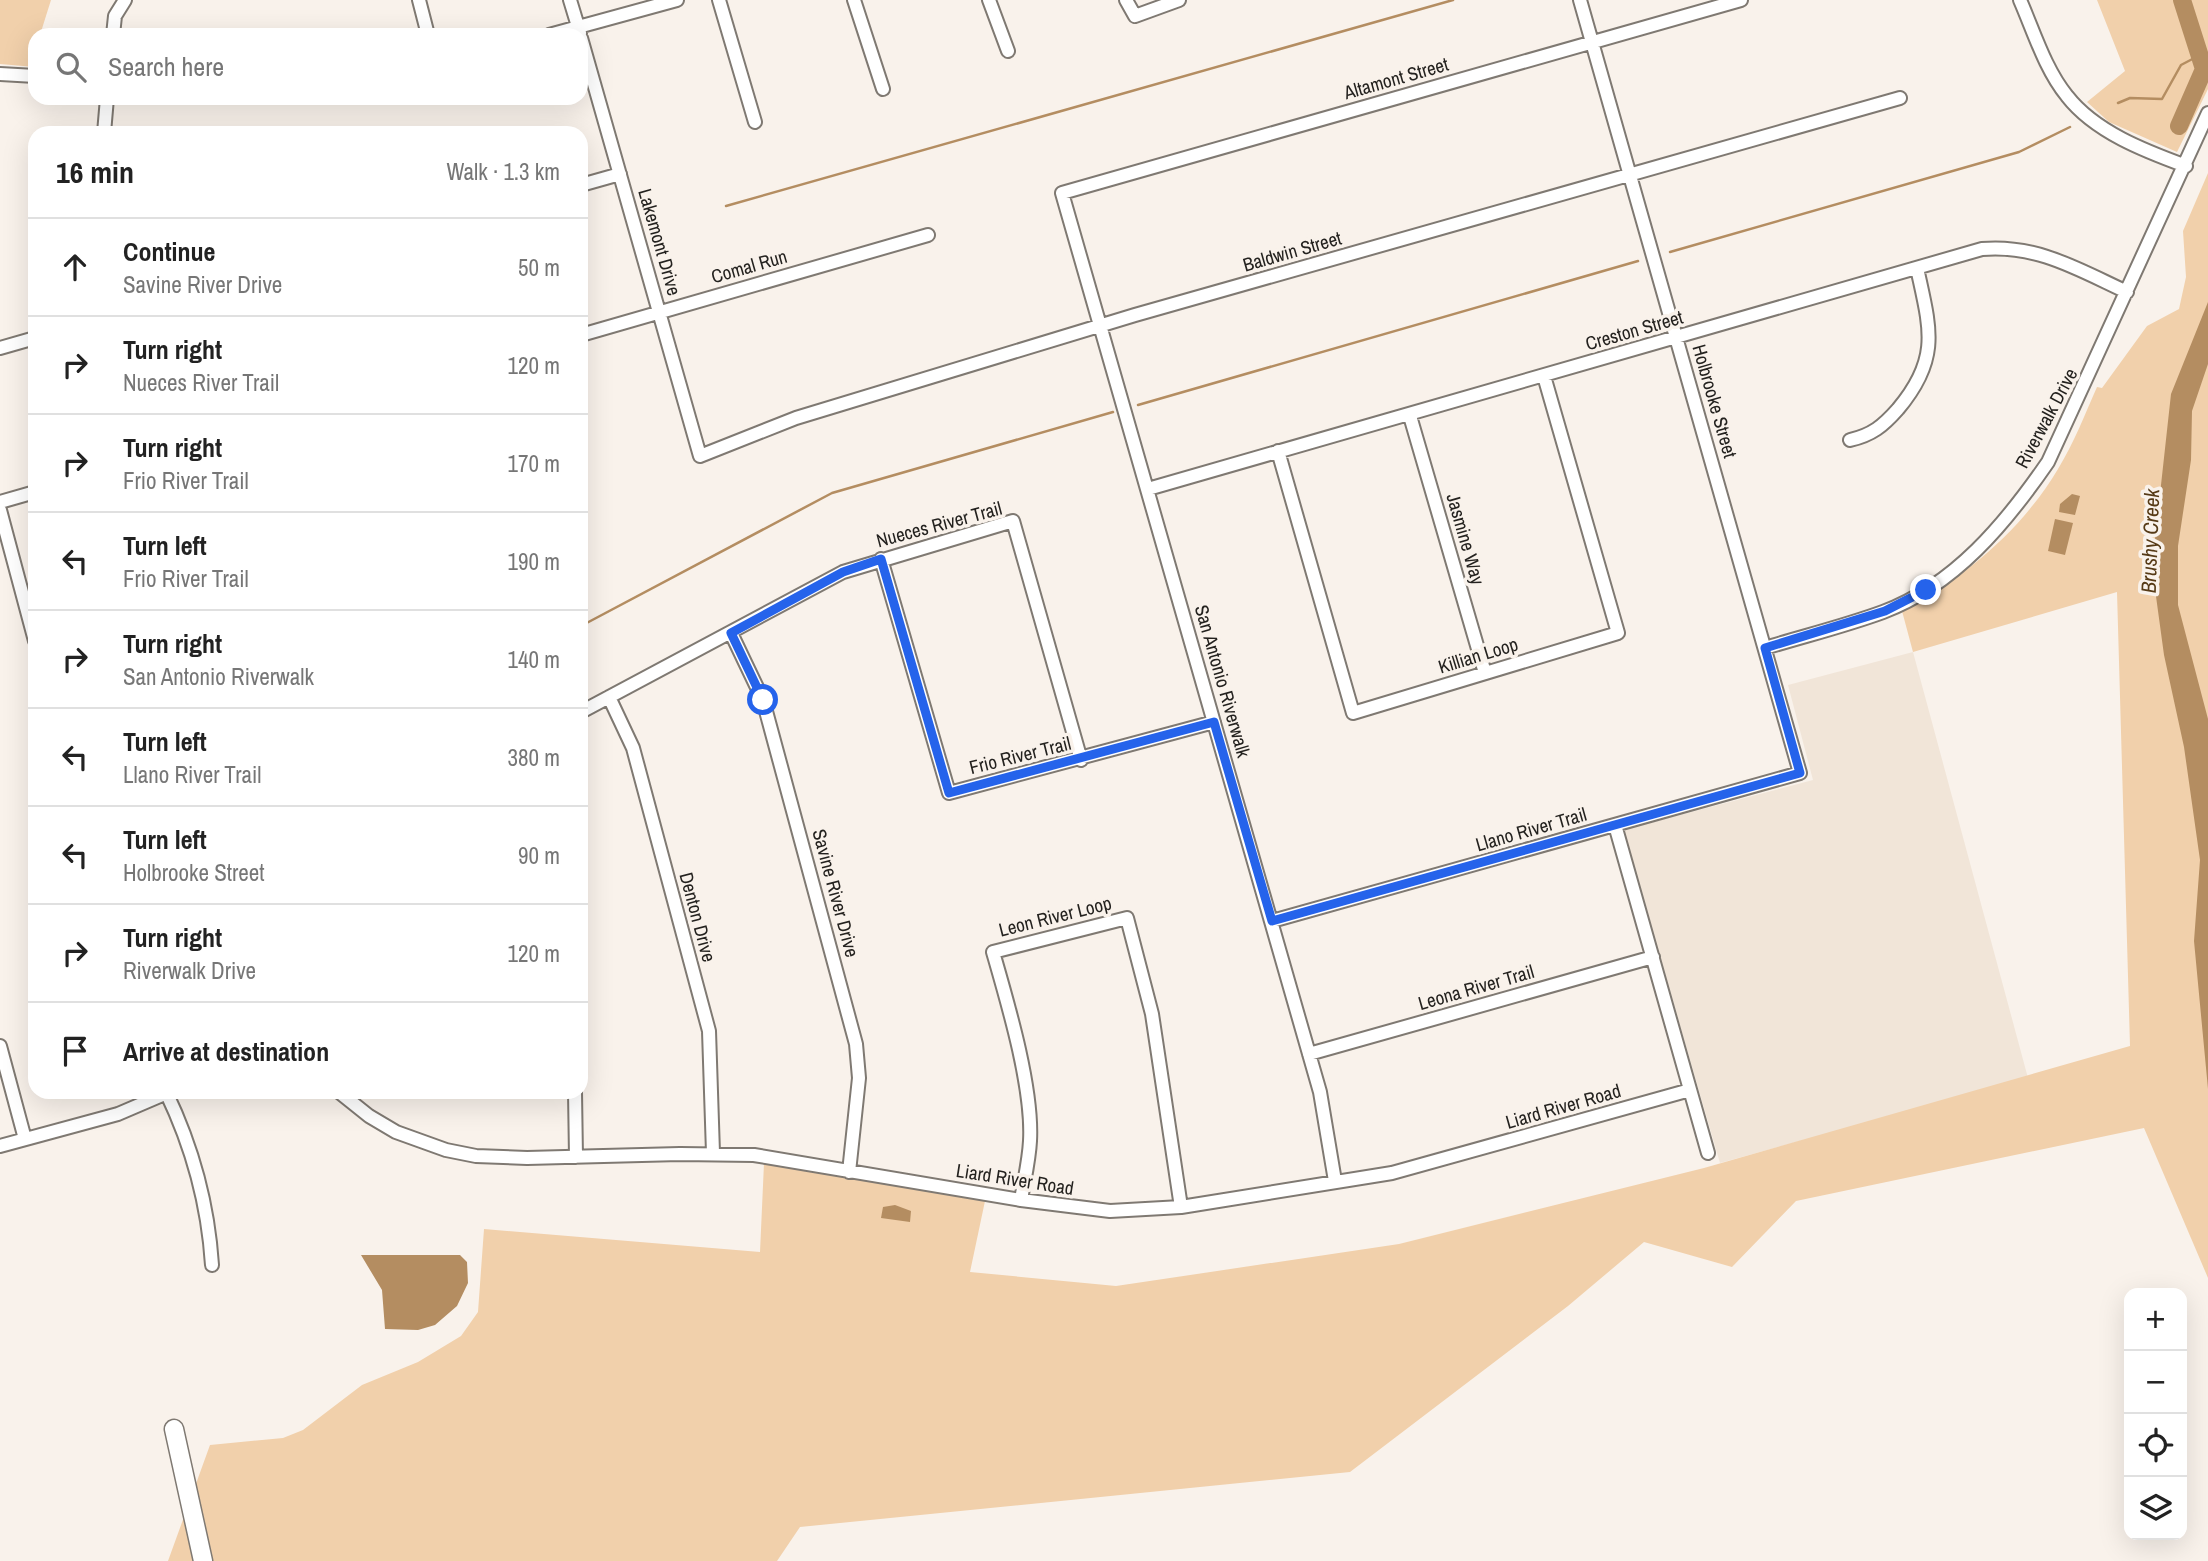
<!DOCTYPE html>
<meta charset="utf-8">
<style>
body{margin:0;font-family:"Archivo Narrow",sans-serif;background:#f2f2f2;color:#222}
.controls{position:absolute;right:21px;bottom:21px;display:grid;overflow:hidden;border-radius:14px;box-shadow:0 7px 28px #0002}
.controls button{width:63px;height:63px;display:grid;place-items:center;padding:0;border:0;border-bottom:2px solid #e0e0e0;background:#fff;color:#222;font:35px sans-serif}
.stop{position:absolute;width:21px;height:21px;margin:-16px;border:5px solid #2563eb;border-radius:50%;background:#fff}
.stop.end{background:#2563eb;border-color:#fff;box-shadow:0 2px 7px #0008}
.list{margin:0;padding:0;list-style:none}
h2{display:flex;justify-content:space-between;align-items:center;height:91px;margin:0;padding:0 28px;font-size:30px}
h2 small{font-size:23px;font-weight:400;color:#767676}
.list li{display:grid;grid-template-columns:46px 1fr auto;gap:21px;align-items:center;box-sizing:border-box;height:98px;padding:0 28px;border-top:2px solid #e0e0e0}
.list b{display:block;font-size:26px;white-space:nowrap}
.list p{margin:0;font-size:23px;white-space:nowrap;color:#767676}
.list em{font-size:23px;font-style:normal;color:#767676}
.icon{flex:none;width:38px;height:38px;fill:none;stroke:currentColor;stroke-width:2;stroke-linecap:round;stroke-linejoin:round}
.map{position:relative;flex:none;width:2208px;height:1561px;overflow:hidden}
.search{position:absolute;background:#fff;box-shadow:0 7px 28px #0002;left:28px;top:28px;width:560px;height:77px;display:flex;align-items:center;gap:18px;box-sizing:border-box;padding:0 24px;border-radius:21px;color:#767676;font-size:26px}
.panel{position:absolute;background:#fff;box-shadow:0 7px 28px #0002;left:28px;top:126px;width:560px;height:973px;border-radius:21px}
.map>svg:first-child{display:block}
.built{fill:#f1e5d8}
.green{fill:#f1d0ab}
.water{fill:#b48d61}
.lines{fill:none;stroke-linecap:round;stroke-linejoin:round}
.stream{stroke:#b48d61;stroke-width:2.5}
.river{stroke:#b48d61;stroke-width:18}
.street-casing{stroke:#7f7972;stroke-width:16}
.secondary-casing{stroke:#7f7972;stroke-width:21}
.street{stroke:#fff;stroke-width:12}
.secondary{stroke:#fff;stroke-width:18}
.route{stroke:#2563eb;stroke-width:9}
.labels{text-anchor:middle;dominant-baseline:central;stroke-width:7;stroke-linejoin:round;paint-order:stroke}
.street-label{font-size:19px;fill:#24221f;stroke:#f9f2eb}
.water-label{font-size:21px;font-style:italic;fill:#563a16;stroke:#f9f2eb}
</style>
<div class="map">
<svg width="2208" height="1561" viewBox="0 0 2208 1561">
<rect width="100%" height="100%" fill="#f9f2eb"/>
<!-- built -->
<path class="built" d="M1913,652L2028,1078L1720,1163L1623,830L1813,780L1788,685Z"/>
<!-- green -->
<path class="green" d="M0,0H51L40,35H35V67L0,64Z
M2097,0H2208V89L2177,152L2109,122L2087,102L2125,71Z
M2208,173V1278L2144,1128L1796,1201L1732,1267L1644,1242L1568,1306L1350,1472L800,1527L777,1561H168L210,1445L283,1438L303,1430L362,1385L418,1362L461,1336L478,1312L484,1229L760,1252L764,1163L985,1201L970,1272L1116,1286L1399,1244L1704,1168L2130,1046L2117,592L1913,652L1902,611C1965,577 2021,531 2058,469C2074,443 2085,414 2097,387L2102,388L2147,326L2179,309L2186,277L2183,231Z"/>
<!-- water -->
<path class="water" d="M2208,302V364L2192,411L2191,460L2178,546V605L2208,719V1089L2194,941L2200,860L2184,747L2164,655L2152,567L2171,394Z
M2072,494L2080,496L2075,515L2059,512L2060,504Z
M2055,519L2073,523L2065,555L2048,551Z
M895,1205L911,1211L910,1222L881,1218L883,1207Z
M361,1255H460L467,1262L468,1283L457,1306L435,1325L418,1330L385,1329L382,1290Z"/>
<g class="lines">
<!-- stream -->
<path class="stream" d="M2118,103L2130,98L2162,99L2181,65L2200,55
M726,206L1453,0
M1670,252L2019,152L2070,127
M1138,405L1638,261
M581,626L832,493L1113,412"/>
<!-- river -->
<path class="river" d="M2179,126L2204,69L2182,0"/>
<!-- street casing -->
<g class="street-casing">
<path id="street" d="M419,0L428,35
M570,0L580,33
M719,0L755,122
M854,0L883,89
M989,0L1008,51
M1126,0L1135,16L1179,0
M2020,0C2034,32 2045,69 2067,96C2095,132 2145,151 2186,166
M113,35L115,16L125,0
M549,35L677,0
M581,38L700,456L796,418L1135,315L1900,98
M0,74L35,76
M104,133L107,98
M581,185L620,174
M581,335L928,235
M0,348L35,338
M1410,416L1485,673
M1850,440C1872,435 1883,426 1898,409C1941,358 1930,328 1917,268
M1278,451L1353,713L1618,633L1544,376
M1148,489L1982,249C2037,244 2079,270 2127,292
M0,502L35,492
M0,510L35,641
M881,559L949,793L1214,722
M731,633L763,700L856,1044L859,1078L849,1172
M1765,648C1804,636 1845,626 1883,612C1955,585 2006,523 2048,462L2208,113
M609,697L633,748L709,1031L713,1153
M581,712L843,572L1013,521L1081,760
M1615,825L1708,1153
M1272,921L1800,773L1580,0
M0,1046L25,1139
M1309,1054L1653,957
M166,1092C193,1148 208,1203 212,1265
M339,1092L369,1116L396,1132L446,1150L476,1156L527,1158L680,1154L754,1155L1021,1200L1110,1211L1181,1207L1392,1173L1690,1090
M575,1092L576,1157
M0,1146L118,1114L167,1093
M1335,1181L1320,1092L1062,193L1741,0
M1021,1200C1024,1181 1029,1161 1030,1141C1033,1088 1008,1004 993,952L1127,918L1152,1014L1181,1207"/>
</g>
<!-- secondary casing -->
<g class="secondary-casing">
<path id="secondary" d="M174,1429L203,1561"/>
</g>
<!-- street -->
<use href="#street" class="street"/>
<!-- secondary -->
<use href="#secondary" class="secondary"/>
</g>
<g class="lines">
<!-- route -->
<path class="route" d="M763,700L731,633L843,572L881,559L949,793L1214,722L1272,921L1800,773L1765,648L1885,611L1926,590"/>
</g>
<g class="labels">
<!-- street labels -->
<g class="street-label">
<text transform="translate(1396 78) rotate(-16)">Altamont Street</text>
<text transform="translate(660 242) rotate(74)">Lakemont Drive</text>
<text transform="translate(1292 251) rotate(-16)">Baldwin Street</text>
<text transform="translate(749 266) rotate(-16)">Comal Run</text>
<text transform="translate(1634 330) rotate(-16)">Creston Street</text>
<text transform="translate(1715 401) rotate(74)">Holbrooke Street</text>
<text transform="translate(2046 418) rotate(-62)">Riverwalk Drive</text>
<text transform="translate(939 524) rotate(-15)">Nueces River Trail</text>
<text transform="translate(1466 539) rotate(74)">Jasmine Way</text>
<text transform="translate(1478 655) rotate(-17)">Killian Loop</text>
<text transform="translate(1223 681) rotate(74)">San Antonio Riverwalk</text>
<text transform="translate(1020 755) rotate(-14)">Frio River Trail</text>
<text transform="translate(1531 829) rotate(-16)">Llano River Trail</text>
<text transform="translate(836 893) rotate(75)">Savine River Drive</text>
<text transform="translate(1055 916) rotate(-14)">Leon River Loop</text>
<text transform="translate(698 917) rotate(75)">Denton Drive</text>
<text transform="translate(1476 987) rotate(-16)">Leona River Trail</text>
<text transform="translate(1563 1106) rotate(-16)">Liard River Road</text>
<text transform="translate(1015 1179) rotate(9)">Liard River Road</text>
</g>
<!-- water labels -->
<g class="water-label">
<text transform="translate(2150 541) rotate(-88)">Brushy Creek</text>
</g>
</g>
</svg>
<div class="controls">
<button>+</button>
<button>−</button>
<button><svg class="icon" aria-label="locate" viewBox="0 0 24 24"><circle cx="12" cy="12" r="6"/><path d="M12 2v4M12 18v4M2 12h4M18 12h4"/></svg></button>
<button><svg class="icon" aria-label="layers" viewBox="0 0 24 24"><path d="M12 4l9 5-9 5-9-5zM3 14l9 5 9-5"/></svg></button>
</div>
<div class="stop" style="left:763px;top:700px"></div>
<div class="stop end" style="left:1926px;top:590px"></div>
<div class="search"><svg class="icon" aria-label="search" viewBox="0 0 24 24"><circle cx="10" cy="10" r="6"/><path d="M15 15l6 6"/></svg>Search here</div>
<section class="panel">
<h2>16 min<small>Walk · 1.3 km</small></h2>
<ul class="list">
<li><svg class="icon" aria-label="ahead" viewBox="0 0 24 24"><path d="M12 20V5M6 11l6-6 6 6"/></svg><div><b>Continue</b><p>Savine River Drive</p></div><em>50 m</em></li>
<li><svg class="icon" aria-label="right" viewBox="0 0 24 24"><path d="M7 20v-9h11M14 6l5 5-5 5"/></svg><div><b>Turn right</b><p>Nueces River Trail</p></div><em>120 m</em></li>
<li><svg class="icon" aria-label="right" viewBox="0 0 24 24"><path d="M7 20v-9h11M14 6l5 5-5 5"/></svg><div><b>Turn right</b><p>Frio River Trail</p></div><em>170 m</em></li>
<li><svg class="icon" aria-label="left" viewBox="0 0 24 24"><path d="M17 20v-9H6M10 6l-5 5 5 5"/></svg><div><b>Turn left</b><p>Frio River Trail</p></div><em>190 m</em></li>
<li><svg class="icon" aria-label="right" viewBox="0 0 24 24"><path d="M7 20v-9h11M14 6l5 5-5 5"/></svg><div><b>Turn right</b><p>San Antonio Riverwalk</p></div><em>140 m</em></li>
<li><svg class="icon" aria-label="left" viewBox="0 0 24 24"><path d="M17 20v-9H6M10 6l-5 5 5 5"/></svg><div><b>Turn left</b><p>Llano River Trail</p></div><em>380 m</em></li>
<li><svg class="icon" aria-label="left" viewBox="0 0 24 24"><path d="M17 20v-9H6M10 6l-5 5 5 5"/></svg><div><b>Turn left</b><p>Holbrooke Street</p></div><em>90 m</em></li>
<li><svg class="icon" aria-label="right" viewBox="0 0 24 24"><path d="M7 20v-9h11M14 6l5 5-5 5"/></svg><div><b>Turn right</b><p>Riverwalk Drive</p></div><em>120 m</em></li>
<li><svg class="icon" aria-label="arrive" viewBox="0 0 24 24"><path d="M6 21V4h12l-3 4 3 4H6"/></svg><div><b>Arrive at destination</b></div></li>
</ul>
</section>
</div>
